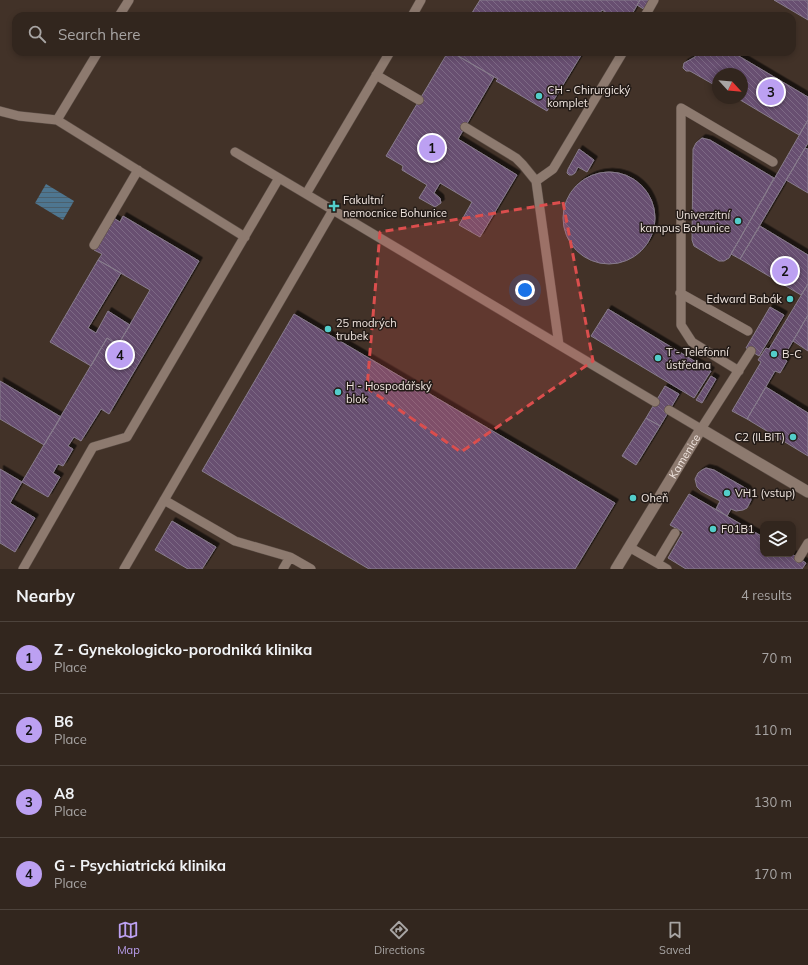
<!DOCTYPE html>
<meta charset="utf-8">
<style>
body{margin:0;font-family:Mulish,sans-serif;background:#3a2e27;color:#f1f3f6}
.controls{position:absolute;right:12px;bottom:12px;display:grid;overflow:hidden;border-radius:8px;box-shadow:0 2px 6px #0003}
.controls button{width:36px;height:36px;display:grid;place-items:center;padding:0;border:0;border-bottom:1px solid #4d433c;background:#32261e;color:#f1f3f6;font:20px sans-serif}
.compass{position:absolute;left:712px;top:68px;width:36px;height:36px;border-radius:50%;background:#32261e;box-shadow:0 2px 6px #0003;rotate:116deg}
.you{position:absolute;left:525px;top:290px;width:14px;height:14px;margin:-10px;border:3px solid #fff;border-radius:50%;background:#1a73e8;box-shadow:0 0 0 6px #1a73e833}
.badge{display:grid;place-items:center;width:26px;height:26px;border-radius:50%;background:#bca0f2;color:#111;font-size:13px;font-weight:700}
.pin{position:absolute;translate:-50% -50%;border:2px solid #fff;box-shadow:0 1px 4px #0006}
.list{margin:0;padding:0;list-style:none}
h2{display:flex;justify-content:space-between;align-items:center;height:52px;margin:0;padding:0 16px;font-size:17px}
h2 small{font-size:13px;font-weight:400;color:#a8a5a4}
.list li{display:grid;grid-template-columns:26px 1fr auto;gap:12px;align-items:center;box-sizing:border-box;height:72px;padding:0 16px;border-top:1px solid #4d433c}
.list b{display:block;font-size:15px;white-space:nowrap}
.list p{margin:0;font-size:13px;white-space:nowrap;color:#a8a5a4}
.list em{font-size:13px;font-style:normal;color:#a8a5a4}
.icon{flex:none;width:22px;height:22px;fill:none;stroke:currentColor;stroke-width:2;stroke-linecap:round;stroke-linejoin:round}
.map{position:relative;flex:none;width:808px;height:569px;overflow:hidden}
.search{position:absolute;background:#32261e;box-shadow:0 2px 6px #0003;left:12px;right:12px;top:12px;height:44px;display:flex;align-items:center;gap:10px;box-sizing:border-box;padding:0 14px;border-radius:12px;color:#a8a5a4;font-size:15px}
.sheet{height:340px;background:#32261e}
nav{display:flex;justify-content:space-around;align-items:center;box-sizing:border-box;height:56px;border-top:1px solid #4d433c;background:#32261e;font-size:11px;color:#a8a5a4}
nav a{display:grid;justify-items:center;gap:2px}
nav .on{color:#bca0f2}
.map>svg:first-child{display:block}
.water{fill:url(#water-rules)}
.building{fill:url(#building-back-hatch);stroke:#887c8d;filter:url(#shadow)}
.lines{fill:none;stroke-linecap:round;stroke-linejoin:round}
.service-casing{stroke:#5c4e46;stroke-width:10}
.minor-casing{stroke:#5c4e46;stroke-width:12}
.service{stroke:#8d7a6f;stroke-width:9}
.minor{stroke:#8d7a6f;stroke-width:11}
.marked{fill:#db4e4d;fill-opacity:0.2;stroke:#db4e4d;stroke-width:3;stroke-dasharray:8 5;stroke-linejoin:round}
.poi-dot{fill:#53cdca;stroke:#231b17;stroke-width:1.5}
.labels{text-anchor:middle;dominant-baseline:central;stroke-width:3;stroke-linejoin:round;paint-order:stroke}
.poi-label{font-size:11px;fill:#f1e6e0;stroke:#231b17;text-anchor:start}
.street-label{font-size:11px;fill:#f1e6e0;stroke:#231b17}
</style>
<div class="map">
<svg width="808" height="569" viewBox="0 0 808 569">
<defs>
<pattern id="water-rules" width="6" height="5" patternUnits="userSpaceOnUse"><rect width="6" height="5" fill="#4e7690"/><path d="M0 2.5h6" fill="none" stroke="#4b606d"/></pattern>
<pattern id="building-back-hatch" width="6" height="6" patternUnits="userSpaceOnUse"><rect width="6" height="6" fill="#675071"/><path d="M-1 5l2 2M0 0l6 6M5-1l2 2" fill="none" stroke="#7d6985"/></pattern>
<filter id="shadow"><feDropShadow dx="3.5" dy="-3.5" stdDeviation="0" flood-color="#0009"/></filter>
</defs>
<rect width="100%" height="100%" fill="#423228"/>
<!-- water -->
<path class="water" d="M46,184L74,201L63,220L35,203Z"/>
<!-- building -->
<path class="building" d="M480,0H640L631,16H611L602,10L598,16H470Z
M640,0H651L645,10L637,5Z
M774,0H808V20Z
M448,52H454L453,53L494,77L458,139L517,175L480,237L459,225L472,202L440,183L434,193L440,198L441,203L435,207L419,198L427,185L402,170L403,166L386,156Z
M454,52H583L547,111L496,81L498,79L453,53Z
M697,52H732L808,97V120L799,135L737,98H742V74H718V87L690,71H686L683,68L684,63L695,57Z
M808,120V143L740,259L731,254Z
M702,138L710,140L774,178L729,258L724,261H719L694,246L692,240L693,149L696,143Z
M805,148L808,149V193L786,180Z
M579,149L594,160L587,172L578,167L575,173L572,175H569L567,173L568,169Z
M563 218a46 46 0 1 1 92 0a46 46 0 1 1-92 0Z
M123,216L199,261L109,414L101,409L81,441L74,437L68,446L73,449L63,466L58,464L53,473L60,477L48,497L22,482L107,338L118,345L150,290L98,260L102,254L94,250L112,217L120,222Z
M760,226L808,255V284L801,295L740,259Z
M98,260L121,273L88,328L96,333L108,311L130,325L118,345L107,338L91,366L50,342Z
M808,284V315L783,358L787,361L780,373L775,371L747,419L732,411L761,362L758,360L766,348L769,349Z
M770,307L784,315L759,356L746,348Z
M608,309L711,371L694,398L591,336Z
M294,314L615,503L575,569H369L202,471Z
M808,315V351L793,341Z
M711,376L716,379L702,403L696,400Z
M0,381L61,417L44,445L0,419Z
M665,386L679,394L660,426L646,418Z
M766,387L808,413V456L747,419Z
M646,418L660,426L636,465L622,456Z
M706,468L714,470L747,489L750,494L751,500L747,508L743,510L736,511L731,509L727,516L716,509L720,501L701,491L697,487L695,479L698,473L702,470Z
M0,469L22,482L10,503L35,518L15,552L0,543Z
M689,494L763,537V554H792L806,563L802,569H686L668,558L683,532L670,525Z
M172,521L216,547L202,569H188L155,550Z"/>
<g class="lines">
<!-- service casing -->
<g class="service-casing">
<path id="service" d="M119,16L129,0
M412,16L421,0
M645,16L654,0
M390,52L306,194L655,402
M376,75L419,100
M0,111L19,116L57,120L245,237
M57,120L98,52
M465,127L516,158L523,165L536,181L559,345
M235,152L279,178
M536,181L553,169L623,52
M94,245L138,170
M680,293L748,331
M739,371L692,342L681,325V108L773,162
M669,410L701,429L751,351
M164,500L235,541L290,557L311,569
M629,547L657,563
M799,558L808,543
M23,569L93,447L127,437L279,178L306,194
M124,569L333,210
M283,569L290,557
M667,569L657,563L675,533"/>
</g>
<!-- minor casing -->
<g class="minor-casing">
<g id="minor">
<path id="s1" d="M616,569L701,429L808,492"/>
</g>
</g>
<!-- service -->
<use href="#service" class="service"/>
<!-- minor -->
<use href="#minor" class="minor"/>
</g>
<!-- marked area -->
<path class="marked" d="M563,202L593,361L461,452L367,388L380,232Z"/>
<!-- markers -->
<g class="poi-dot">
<circle cx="539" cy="96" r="4"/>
<path d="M332 200h4v4h4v4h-4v4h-4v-4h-4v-4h4z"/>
<circle cx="738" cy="221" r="4"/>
<circle cx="790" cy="299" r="4"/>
<circle cx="328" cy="329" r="4"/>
<circle cx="774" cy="354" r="4"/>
<circle cx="658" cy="358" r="4"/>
<circle cx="338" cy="392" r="4"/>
<circle cx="793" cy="437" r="4"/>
<circle cx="727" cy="493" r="4"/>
<circle cx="633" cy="498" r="4"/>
<circle cx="713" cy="529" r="4"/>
</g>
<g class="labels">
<!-- poi labels -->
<g class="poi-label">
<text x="547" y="90">CH - Chirurgický<tspan x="547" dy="13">komplet</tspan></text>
<text x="343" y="200">Fakultní<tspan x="343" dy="13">nemocnice Bohunice</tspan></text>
<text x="730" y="215" text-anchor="end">Univerzitní<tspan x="730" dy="13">kampus Bohunice</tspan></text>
<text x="782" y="299" text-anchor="end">Edward Babák</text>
<text x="336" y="323">25 modrých<tspan x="336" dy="13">trubek</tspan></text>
<text x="666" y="352">T - Telefonní<tspan x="666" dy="13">ústředna</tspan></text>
<text x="782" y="354">B-C</text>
<text x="346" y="386">H - Hospodářský<tspan x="346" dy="13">blok</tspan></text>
<text x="785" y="437" text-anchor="end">C2 (ILBIT)</text>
<text x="735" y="493">VH1 (vstup)</text>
<text x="641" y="498">Oheň</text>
<text x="721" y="529">F01B1</text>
</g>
<!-- street labels -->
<g class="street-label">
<text stroke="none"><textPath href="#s1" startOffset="132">Kamenice</textPath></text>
</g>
</g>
</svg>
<div class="controls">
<button><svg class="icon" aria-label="layers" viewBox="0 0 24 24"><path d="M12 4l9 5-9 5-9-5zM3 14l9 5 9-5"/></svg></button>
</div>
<svg class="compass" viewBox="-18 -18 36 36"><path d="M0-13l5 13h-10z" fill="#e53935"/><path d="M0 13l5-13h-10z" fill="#a8a5a4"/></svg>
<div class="you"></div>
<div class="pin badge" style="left:432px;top:148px">1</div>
<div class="pin badge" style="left:785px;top:271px">2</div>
<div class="pin badge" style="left:771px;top:92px">3</div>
<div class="pin badge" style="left:120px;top:355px">4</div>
<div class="search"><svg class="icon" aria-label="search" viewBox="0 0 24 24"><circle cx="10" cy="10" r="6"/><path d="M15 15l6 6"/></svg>Search here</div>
</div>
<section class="sheet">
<h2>Nearby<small>4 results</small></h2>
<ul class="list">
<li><span class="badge">1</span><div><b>Z - Gynekologicko-porodniká klinika</b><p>Place</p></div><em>70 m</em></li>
<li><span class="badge">2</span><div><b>B6</b><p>Place</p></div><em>110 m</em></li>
<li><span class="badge">3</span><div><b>A8</b><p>Place</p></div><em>130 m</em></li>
<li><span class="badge">4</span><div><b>G - Psychiatrická klinika</b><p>Place</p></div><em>170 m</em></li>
</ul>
</section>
<nav>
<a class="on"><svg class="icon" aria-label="map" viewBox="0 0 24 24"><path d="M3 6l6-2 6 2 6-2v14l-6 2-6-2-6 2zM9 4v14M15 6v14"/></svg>Map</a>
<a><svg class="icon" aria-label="directions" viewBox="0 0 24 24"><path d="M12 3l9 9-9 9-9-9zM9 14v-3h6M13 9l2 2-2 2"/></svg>Directions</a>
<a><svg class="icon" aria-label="saved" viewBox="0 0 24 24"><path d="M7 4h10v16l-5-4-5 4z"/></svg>Saved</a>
</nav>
